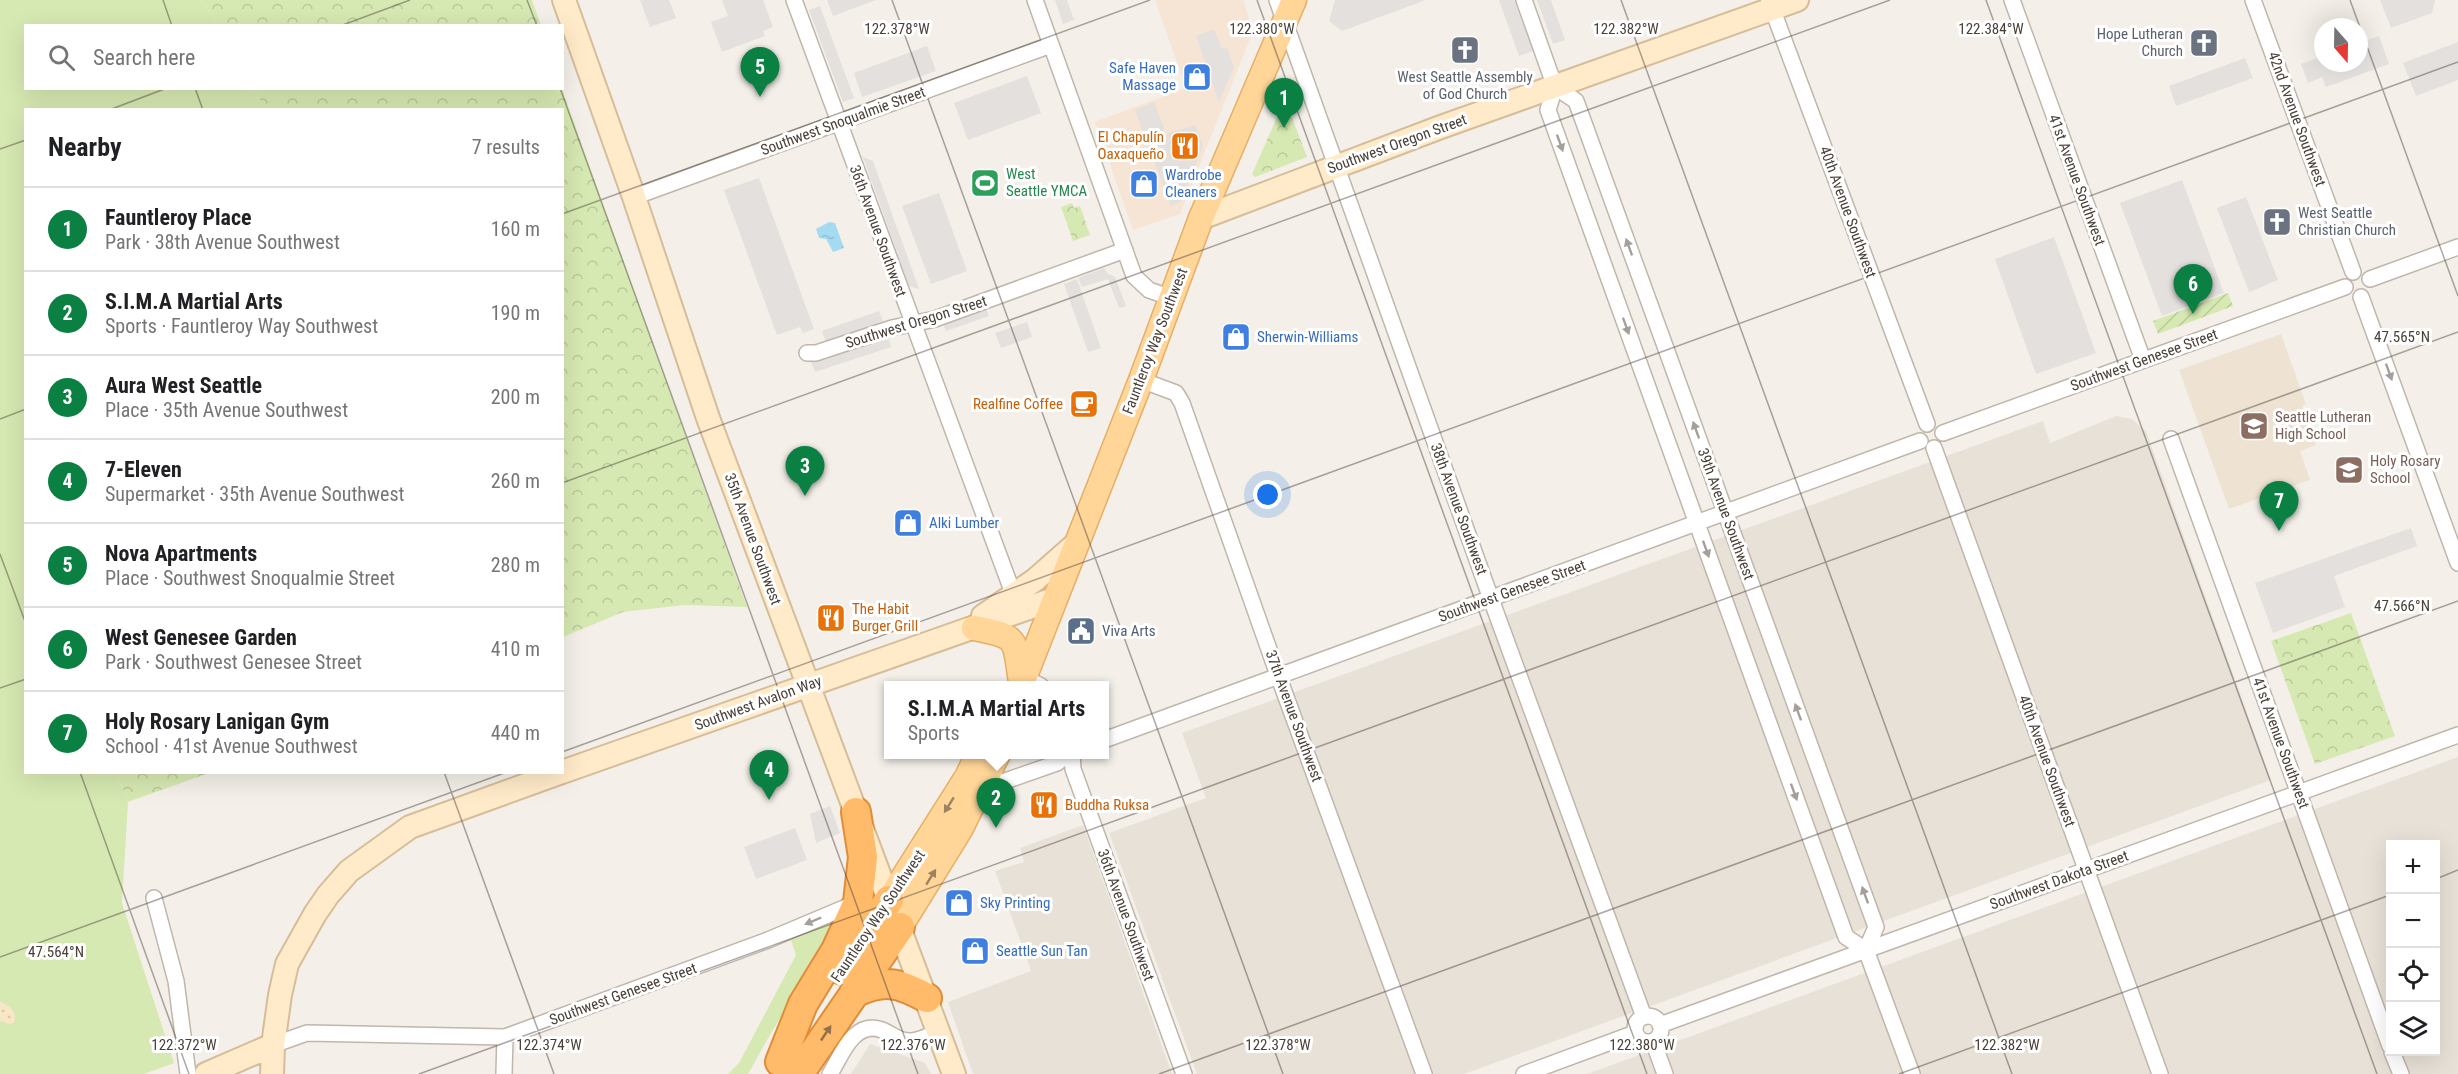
<!DOCTYPE html>
<meta charset="utf-8">
<style>
body{margin:0;font-family:"Roboto Condensed",sans-serif;background:#f2f2f2;color:#202124}
.controls{position:absolute;right:18px;bottom:18px;display:grid;overflow:hidden;border-radius:0px;box-shadow:0 6px 24px #0002}
.controls button{width:54px;height:54px;display:grid;place-items:center;padding:0;border:0;border-bottom:2px solid #e0e0e0;background:#fff;color:#202124;font:30px sans-serif}
.compass{position:absolute;left:2314px;top:18px;width:54px;height:54px;border-radius:50%;background:#fff;box-shadow:0 6px 24px #0002;rotate:160deg}
.you{position:absolute;left:1268px;top:495px;width:21px;height:21px;margin:-15px;border:4px solid #fff;border-radius:50%;background:#1a73e8;box-shadow:0 0 0 9px #1a73e833}
.badge{display:grid;place-items:center;width:39px;height:39px;border-radius:50%;background:#0b8043;color:#fff;font-size:20px;font-weight:700}
.pin{position:absolute;translate:-50% -50px;filter:drop-shadow(0 2px 3px #0008)}
.pin::after{content:'';position:absolute;top:32px;width:21px;height:18px;background:inherit;clip-path:polygon(0 0,100% 0,50% 100%)}
.popup{position:absolute;left:884px;top:681px;width:225px;height:78px;box-sizing:border-box;display:grid;place-content:center;border-radius:0px;background:#fff;filter:drop-shadow(0 2px 4px #0005);font-size:20px;white-space:nowrap;color:#757577}
.popup b{font-size:22px;color:#202124}
.popup::after{content:'';position:absolute;left:50%;top:100%;margin-left:-12px;border:12px solid transparent;border-top-color:#fff}
.list{margin:0;padding:0;list-style:none}
h2{display:flex;justify-content:space-between;align-items:center;height:78px;margin:0;padding:0 24px;font-size:26px}
h2 small{font-size:20px;font-weight:400;color:#757577}
.list li{display:grid;grid-template-columns:39px 1fr auto;gap:18px;align-items:center;box-sizing:border-box;height:84px;padding:0 24px;border-top:2px solid #e0e0e0}
.list b{display:block;font-size:22px;white-space:nowrap}
.list p{margin:0;font-size:20px;white-space:nowrap;color:#757577}
.list em{font-size:20px;font-style:normal;color:#757577}
.icon{flex:none;width:33px;height:33px;fill:none;stroke:currentColor;stroke-width:2;stroke-linecap:round;stroke-linejoin:round}
.map{position:relative;flex:none;width:2458px;height:1074px;overflow:hidden}
.search{position:absolute;background:#fff;box-shadow:0 6px 24px #0002;left:24px;top:24px;width:540px;height:66px;display:flex;align-items:center;gap:15px;box-sizing:border-box;padding:0 21px;border-radius:0px;color:#757577;font-size:22px}
.panel{position:absolute;background:#fff;box-shadow:0 6px 24px #0002;left:24px;top:108px;width:540px;height:666px;border-radius:0px}
.map>svg:first-child{display:block}
.residential{fill:#e8e1d7;fill-rule:evenodd}
.commercial{fill:#f6e4d4}
.education{fill:#eee3d3}
.grass{fill:#d7e9b2}
.forest{fill:url(#forest-crowns)}
.sand{fill:url(#sand-dots)}
.garden{fill:url(#garden-furrows)}
.parking{fill:#e3e0dd}
.water{fill:url(#water-ripples)}
.lines{fill:none;stroke-linecap:round;stroke-linejoin:round}
.street-casing{stroke:#c0b6ab;stroke-width:18}
.secondary-casing{stroke:#d5bd99;stroke-width:26}
.primary-casing{stroke:#e5af66;stroke-width:27}
.highway-casing{stroke:#df8d39;stroke-width:32}
.street{stroke:#fff;stroke-width:15}
.secondary{stroke:#ffebc9;stroke-width:22}
.primary{stroke:#ffd598;stroke-width:24}
.highway{stroke:#ffbb6a;stroke-width:28}
.oneway{fill:#a49f9b}
.oneway2{fill:#9a8263}
.oneway3{fill:#91714b}
.ticks{fill:none;stroke:#483f37;stroke-width:1.5;stroke-opacity:0.45}
.labels{text-anchor:middle;dominant-baseline:central;stroke-width:6;stroke-linejoin:round;paint-order:stroke}
.worship-label{font-size:15px;fill:#5b616d;stroke:#fff;text-anchor:end}
.shop-label{font-size:15px;fill:#366cbe;stroke:#fff;text-anchor:start}
.street-label{font-size:15px;fill:#483f37;stroke:#fff}
.food-label{font-size:15px;fill:#c56008;stroke:#fff;text-anchor:end}
.leisure-label{font-size:15px;fill:#27864d;stroke:#fff;text-anchor:start}
.education-label{font-size:15px;fill:#785e54;stroke:#fff;text-anchor:start}
.service-label{font-size:15px;fill:#4e5e75;stroke:#fff;text-anchor:start}
.ticks-label{font-size:15px;text-anchor:middle;fill:#483f37;stroke:#fff;stroke-width:6;stroke-linejoin:round;paint-order:stroke}
</style>
<div class="map">
<svg width="2458" height="1074" viewBox="0 0 2458 1074">
<defs>
<pattern id="forest-crowns" width="20" height="18" patternUnits="userSpaceOnUse" patternTransform="scale(1.5)"><rect width="20" height="18" fill="#d7e9b2"/><path d="M2 6a3 3 0 1 1 6 0M12 15a3 3 0 1 1 6 0" fill="none" stroke="#bac99a"/></pattern>
<pattern id="sand-dots" width="8" height="8" patternUnits="userSpaceOnUse" patternTransform="scale(1.5)"><rect width="8" height="8" fill="#f8e7c5"/><path d="M2 2h.1M6 6h.1" fill="none" stroke="#d6c7aa" stroke-width="1.8" stroke-linecap="round"/></pattern>
<pattern id="garden-furrows" width="10" height="10" patternUnits="userSpaceOnUse" patternTransform="scale(1.5)"><rect width="10" height="10" fill="#d7e9b2"/><path d="M-1 1l2-2M0 10L10 0M9 11l2-2" fill="none" stroke="#bac99a"/></pattern>
<pattern id="water-ripples" width="26" height="14" patternUnits="userSpaceOnUse" patternTransform="scale(1.5)"><rect width="26" height="14" fill="#a5dbf1"/><path d="M2 4q2-2 4 0t4 0M15 11q2-2 4 0t4 0" fill="none" stroke="#90bdcf"/></pattern>
</defs>
<rect width="100%" height="100%" fill="#f4f0e9"/>
<!-- residential -->
<path class="residential" d="M2116,416L2132,419L2146,431L2271,780L1464,1074H1197L1109,833L1206,798L1182,733L2043,421L2050,443Z
M2458,757V1074H1587ZM2390,844H2436V1052H2390Z
M1083,825L1172,1074H973L948,1002L1031,971L995,871L1024,862L1020,848Z
M870,1044L925,1063L931,1074H851Z"/>
<!-- commercial -->
<path class="commercial" d="M1155,0H1243L1253,31L1180,214L1133,230L1095,122L1186,88Z"/>
<!-- education -->
<path class="education" d="M2281,334L2306,404L2302,406L2316,445L2300,451L2310,480L2229,509L2179,370Z"/>
<!-- grass -->
<path class="grass" d="M0,0H201L219,25L26,26V88L254,89L265,109L26,110V772L117,773L128,802L122,903L174,1063L144,1074H0Z
M844,917L771,1033L748,1074H728L739,1063L796,955L790,937Z"/>
<!-- forest -->
<path class="forest" d="M201,0H532L541,25H219Z
M254,89H562L747,607L684,605L623,612L563,637L562,110L265,109Z
M1285,99L1307,157L1255,177L1252,174Z
M1072,203L1074,208L1080,206L1090,235L1073,241L1061,207Z
M2351,613L2395,736L2315,764L2271,641Z
M117,773V772L209,773L128,802Z"/>
<!-- sand -->
<path class="sand" d="M0,1001C9,1007 18,1010 14,1023L8,1024L0,1021Z"/>
<!-- garden -->
<path class="garden" d="M2228,293L2233,306L2158,334L2153,321Z"/>
<!-- parking -->
<path class="parking" d="M640,0H669L676,18L650,27Z
M722,0H763L773,27L763,31L765,36L722,52L711,22L728,16Z
M827,0H876L833,16Z
M1055,0H1067L1074,20L1063,24Z
M1335,0H1426L1342,31L1329,21Z
M1499,0H1514L1533,51L1519,56Z
M1537,0H1551L1565,40L1553,44Z
M2380,0H2435L2432,13L2391,28Z
M820,6L854,98L843,102L809,10Z
M1214,29L1222,49L1227,48L1234,67L1219,102L1196,36Z
M2379,36L2389,64L2326,87L2322,77L2308,83L2301,64L2323,56V63H2359V43Z
M2458,42V80L2416,96L2403,63Z
M927,46L936,71L862,97L854,73Z
M2245,58L2253,78L2176,106L2169,86Z
M1027,76L1041,113L968,140L954,103Z
M1154,102L1166,134L1195,125L1203,146L1181,201L1171,206L1135,110Z
M863,157L873,161L919,289L909,286Z
M759,178L814,329L803,333L800,327L777,335L724,190Z
M2182,180L2224,293L2162,316L2120,203Z
M939,193L967,271L931,284L902,206Z
M2246,197L2278,280L2249,292L2217,208Z
M2054,237L2096,353L2036,374L1995,259Z
M1104,268L1107,273L1115,277L1126,306L1119,308L1108,279L1082,287L1078,278Z
M1077,279L1101,348L1088,352L1064,284Z
M985,306L989,316L946,331L942,321Z
M879,311L883,322L826,342L822,331Z
M1027,322L1032,337L1001,348L995,333Z
M888,337L891,347L815,372L811,362Z
M2411,528L2417,546L2334,576L2345,607L2273,633L2255,583Z
M830,806L840,833L816,843L810,814Z
M795,828L807,860L756,879L744,847Z"/>
<!-- water -->
<path class="water" d="M829,222L835,223L844,248L833,252L826,239L819,238L816,229Z"/>
<g class="lines">
<!-- street casing -->
<g class="street-casing">
<path id="street" d="M794,0L1014,596
M1035,0L1134,276L1149,290L1172,298
M1277,0L1491,599L1644,1017
M1524,0L1555,87L1576,101L1876,927L1866,950
M1769,0L1927,424
M2012,0L2143,360
M2253,0L2353,272
M1555,87L1548,110L1846,937L1866,950L1912,1074
M634,197L1051,45
M2370,279L2458,247
M2361,297L2458,563
M807,353H816L892,328L935,319L1125,250
M1141,380L1176,393L1182,403L1278,675L1424,1074
M1943,433L2345,287
M2171,439L2390,1046
M1934,448L2160,1074
M1023,677L1041,686
M1104,740L1920,441
M1072,754L1073,769L1184,1074
M982,789L1057,763L1068,754
M154,898L176,981L188,1074
M1635 1029a13 13 0 1 1 26 0a13 13 0 1 1-26 0Z
M1660,1025L2458,735
M1653,1041L1665,1074
M273,1045L307,1033L505,1037L768,940L856,903
M2392,1052L2401,1074
M504,1074L505,1037
M830,1074C841,1056 854,1019 882,1030C892,1034 899,1042 912,1041C921,1040 930,1035 939,1032
M1524,1074L1635,1033"/>
</g>
<!-- secondary casing -->
<g class="secondary-casing">
<path id="secondary" d="M564,0L634,197L708,418L954,1074
M1201,218L1441,127L1797,0
M983,616L1035,580L1077,543
M562,772L1054,599
M206,1074L273,1045
M272,1074L273,1045L280,995L287,964L315,914L328,895L349,871L410,827L562,772"/>
</g>
<!-- primary casing -->
<g class="primary-casing">
<path id="primary" d="M974,628C1020,637 1014,638 1021,682
M1021,686L1141,380L1201,218L1294,0
M889,900L967,777L978,754
M900,927L960,830L998,754"/>
</g>
<!-- highway casing -->
<g class="highway-casing">
<path id="highway" d="M842,970L889,900
M854,993C884,979 898,982 927,998
M780,1062L803,1004L836,950L858,902L863,857L856,812
M799,1074L900,927"/>
</g>
<!-- street -->
<use href="#street" class="street"/>
<!-- secondary -->
<use href="#secondary" class="secondary"/>
<!-- primary -->
<use href="#primary" class="primary"/>
<!-- highway -->
<use href="#highway" class="highway"/>
</g>
<!-- one-way arrows -->
<defs><path id="oneway-solid" d="M-6-.8H1V-3.2L6.5 0L1 3.2V.8H-6Z" transform="scale(1.5)"/></defs>
<g class="oneway">
<use href="#oneway-solid" transform="translate(1560 143) rotate(70)"/>
<use href="#oneway-solid" transform="translate(1629 247) rotate(-110)"/>
<use href="#oneway-solid" transform="translate(1626 326) rotate(70)"/>
<use href="#oneway-solid" transform="translate(2389 372) rotate(70)"/>
<use href="#oneway-solid" transform="translate(1696 430) rotate(-110)"/>
<use href="#oneway-solid" transform="translate(1706 549) rotate(70)"/>
<use href="#oneway-solid" transform="translate(1798 712) rotate(-110)"/>
<use href="#oneway-solid" transform="translate(1794 792) rotate(70)"/>
<use href="#oneway-solid" transform="translate(1865 895) rotate(-110)"/>
<use href="#oneway-solid" transform="translate(813 921) rotate(157)"/>
</g>
<g class="oneway2">
<use href="#oneway-solid" transform="translate(949 805) rotate(122)"/>
<use href="#oneway-solid" transform="translate(931 877) rotate(-58)"/>
</g>
<use class="oneway3" href="#oneway-solid" transform="translate(826 1033) rotate(-56)"/>
<!-- ticks -->
<path class="ticks" d="M163,0L172,26M527,0L537,26M892,0L1283,1074M1257,0L1647,1074M1621,0L2012,1074M1986,0L2377,1074M2350,0L2458,296M340,26L410,0M195,88L203,110M560,88L918,1074M109,110L167,88M0,149L26,140M562,214L1150,0M0,419L26,409M562,483L1890,0M0,554L26,624M0,688L26,679M562,752L2458,62M80,772L189,1074M444,772L554,1074M2436,879L2458,870M0,957L507,772M419,1074L2458,332M1159,1074L2458,601M1899,1074L2390,895"/>
<!-- icons -->
<defs>
<g id="church-square" transform="scale(1.5)"><rect x="-9" y="-9" width="18" height="18" rx="4" fill="#6b7280" stroke="#fff"/><path d="M-1.2-6h2.4v3.5h3.3v2.4h-3.3V6h-2.4V-.1h-3.3v-2.4h3.3Z" fill="#fff"/></g>
<g id="shop-square" transform="scale(1.5)"><rect x="-9" y="-9" width="18" height="18" rx="4" fill="#3f7fe0" stroke="#fff"/><path d="M-5-2.5h2.3a2.7 3.5 0 0 1 5.4 0H5L5.5 6h-11ZM-1.5-2.5h3a1.5 2.3 0 0 0-3 0Z" fill="#fff"/></g>
<g id="restaurant-square" transform="scale(1.5)"><rect x="-9" y="-9" width="18" height="18" rx="4" fill="#e8710a" stroke="#fff"/><path d="M-5-6h1v4h1v-4h1v4h1v-4h1v5L-1.5 .5V6h-2V.5L-5-1ZM5-6V6H3V1.5H1.5Q1.5-4 5-6Z" fill="#fff"/></g>
<g id="stadium-square" transform="scale(1.5)"><rect x="-9" y="-9" width="18" height="18" rx="4" fill="#2e9e5b" stroke="#fff"/><path d="M0-5a6.5 5 0 1 0 0 10a6.5 5 0 1 0 0-10ZM-3.5-1.8h7v3.6h-7Z" fill="#fff"/></g>
<g id="cafe-square" transform="scale(1.5)"><rect x="-9" y="-9" width="18" height="18" rx="4" fill="#e8710a" stroke="#fff"/><path d="M-5.5-4.5H6V0H3Q3 3.5 0 3.5H-2.5Q-5.5 3.5-5.5 0ZM3-3.2v2h1.7v-2ZM-6 4.5H4V6H-6Z" fill="#fff"/></g>
<g id="school-square" transform="scale(1.5)"><rect x="-9" y="-9" width="18" height="18" rx="4" fill="#8d6e63" stroke="#fff"/><path d="M0-5L7-2L0 1L-7-2ZM-4 1L0 2.5L4 1V4Q0 6-4 4Z" fill="#fff"/></g>
<g id="civic-square" transform="scale(1.5)"><rect x="-9" y="-9" width="18" height="18" rx="4" fill="#5c6f8a" stroke="#fff"/><path d="M-.6-6.5H3V-4.5H.6V-3L4-1V1h2V6H-6V1h2V-1L-.6-3ZM-1.2 2.5V6h2.4V2.5Z" fill="#fff"/></g>
</defs>
<g fill-rule="evenodd">
<use href="#church-square" x="2204" y="43"/>
<use href="#church-square" x="1465" y="50"/>
<use href="#shop-square" x="1197" y="77"/>
<use href="#restaurant-square" x="1185" y="146"/>
<use href="#stadium-square" x="985" y="183"/>
<use href="#shop-square" x="1144" y="184"/>
<use href="#church-square" x="2277" y="222"/>
<use href="#shop-square" x="1236" y="337"/>
<use href="#cafe-square" x="1084" y="404"/>
<use href="#school-square" x="2254" y="426"/>
<use href="#school-square" x="2349" y="470"/>
<use href="#shop-square" x="908" y="523"/>
<use href="#restaurant-square" x="831" y="618"/>
<use href="#civic-square" x="1081" y="631"/>
<use href="#restaurant-square" x="1044" y="805"/>
<use href="#shop-square" x="959" y="903"/>
<use href="#shop-square" x="975" y="951"/>
</g>
<g class="labels">
<!-- worship labels -->
<g class="worship-label">
<text x="2183" y="34">Hope Lutheran<tspan x="2183" dy="17">Church</tspan></text>
<text x="1465" y="77" text-anchor="middle">West Seattle Assembly<tspan x="1465" dy="17">of God Church</tspan></text>
<text x="2298" y="213" text-anchor="start">West Seattle<tspan x="2298" dy="17">Christian Church</tspan></text>
</g>
<!-- shop labels -->
<g class="shop-label">
<text x="1176" y="68" text-anchor="end">Safe Haven<tspan x="1176" dy="17">Massage</tspan></text>
<text x="1165" y="175">Wardrobe<tspan x="1165" dy="17">Cleaners</tspan></text>
<text x="1257" y="337">Sherwin-Williams</text>
<text x="929" y="523">Alki Lumber</text>
<text x="980" y="903">Sky Printing</text>
<text x="996" y="951">Seattle Sun Tan</text>
</g>
<!-- street labels -->
<g class="street-label">
<text transform="translate(2297 119) rotate(70)">42nd Avenue Southwest</text>
<text transform="translate(843 121) rotate(-20)">Southwest Snoqualmie Street</text>
<text transform="translate(1397 144) rotate(-20)">Southwest Oregon Street</text>
<text transform="translate(2077 180) rotate(70)">41st Avenue Southwest</text>
<text transform="translate(1848 212) rotate(70)">40th Avenue Southwest</text>
<text transform="translate(878 231) rotate(70)">36th Avenue Southwest</text>
<text transform="translate(916 322) rotate(-17)">Southwest Oregon Street</text>
<text transform="translate(1155 341) rotate(-69)">Fauntleroy Way Southwest</text>
<text transform="translate(2144 360) rotate(-20)">Southwest Genesee Street</text>
<text transform="translate(1459 509) rotate(70)">38th Avenue Southwest</text>
<text transform="translate(1726 514) rotate(70)">39th Avenue Southwest</text>
<text transform="translate(753 539) rotate(70)">35th Avenue Southwest</text>
<text transform="translate(1512 591) rotate(-20)">Southwest Genesee Street</text>
<text transform="translate(758 703) rotate(-20)">Southwest Avalon Way</text>
<text transform="translate(1294 716) rotate(70)">37th Avenue Southwest</text>
<text transform="translate(2281 743) rotate(70)">41st Avenue Southwest</text>
<text transform="translate(2047 761) rotate(70)">40th Avenue Southwest</text>
<text transform="translate(2059 880) rotate(-20)">Southwest Dakota Street</text>
<text transform="translate(1126 915) rotate(70)">36th Avenue Southwest</text>
<text transform="translate(878 916) rotate(-56)">Fauntleroy Way Southwest</text>
<text transform="translate(623 994) rotate(-20)">Southwest Genesee Street</text>
</g>
<!-- food labels -->
<g class="food-label">
<text x="1164" y="137">El Chapulín<tspan x="1164" dy="17">Oaxaqueño</tspan></text>
<text x="1063" y="404">Realfine Coffee</text>
<text x="852" y="609" text-anchor="start">The Habit<tspan x="852" dy="17">Burger Grill</tspan></text>
<text x="1065" y="805" text-anchor="start">Buddha Ruksa</text>
</g>
<!-- leisure labels -->
<g class="leisure-label">
<text x="1006" y="174">West<tspan x="1006" dy="17">Seattle YMCA</tspan></text>
</g>
<!-- education labels -->
<g class="education-label">
<text x="2275" y="417">Seattle Lutheran<tspan x="2275" dy="17">High School</tspan></text>
<text x="2370" y="461">Holy Rosary<tspan x="2370" dy="17">School</tspan></text>
</g>
<!-- service labels -->
<g class="service-label">
<text x="1102" y="631">Viva Arts</text>
</g>
</g>
<g class="ticks-label">
<text x="1262" y="34">122.380°W</text>
<text x="897" y="34">122.378°W</text>
<text x="1626" y="34">122.382°W</text>
<text x="1991" y="34">122.384°W</text>
<text x="2402" y="342">47.565°N</text>
<text x="2402" y="611">47.566°N</text>
<text x="56" y="957">47.564°N</text>
<text x="184" y="1050">122.372°W</text>
<text x="549" y="1050">122.374°W</text>
<text x="913" y="1050">122.376°W</text>
<text x="1278" y="1050">122.378°W</text>
<text x="1642" y="1050">122.380°W</text>
<text x="2007" y="1050">122.382°W</text>
</g>
</svg>
<div class="controls">
<button>+</button>
<button>−</button>
<button><svg class="icon" aria-label="locate" viewBox="0 0 24 24"><circle cx="12" cy="12" r="6"/><path d="M12 2v4M12 18v4M2 12h4M18 12h4"/></svg></button>
<button><svg class="icon" aria-label="layers" viewBox="0 0 24 24"><path d="M12 4l9 5-9 5-9-5zM3 14l9 5 9-5"/></svg></button>
</div>
<svg class="compass" viewBox="-18 -18 36 36"><path d="M0-13l5 13h-10z" fill="#e53935"/><path d="M0 13l5-13h-10z" fill="#757577"/></svg>
<div class="you"></div>
<div class="pin badge" style="left:1284px;top:128px">1</div>
<div class="pin badge" style="left:996px;top:828px">2</div>
<div class="popup"><b>S.I.M.A Martial Arts</b>Sports</div>
<div class="pin badge" style="left:805px;top:496px">3</div>
<div class="pin badge" style="left:769px;top:800px">4</div>
<div class="pin badge" style="left:760px;top:97px">5</div>
<div class="pin badge" style="left:2193px;top:314px">6</div>
<div class="pin badge" style="left:2279px;top:531px">7</div>
<div class="search"><svg class="icon" aria-label="search" viewBox="0 0 24 24"><circle cx="10" cy="10" r="6"/><path d="M15 15l6 6"/></svg>Search here</div>
<section class="panel">
<h2>Nearby<small>7 results</small></h2>
<ul class="list">
<li><span class="badge">1</span><div><b>Fauntleroy Place</b><p>Park · 38th Avenue Southwest</p></div><em>160 m</em></li>
<li><span class="badge">2</span><div><b>S.I.M.A Martial Arts</b><p>Sports · Fauntleroy Way Southwest</p></div><em>190 m</em></li>
<li><span class="badge">3</span><div><b>Aura West Seattle</b><p>Place · 35th Avenue Southwest</p></div><em>200 m</em></li>
<li><span class="badge">4</span><div><b>7-Eleven</b><p>Supermarket · 35th Avenue Southwest</p></div><em>260 m</em></li>
<li><span class="badge">5</span><div><b>Nova Apartments</b><p>Place · Southwest Snoqualmie Street</p></div><em>280 m</em></li>
<li><span class="badge">6</span><div><b>West Genesee Garden</b><p>Park · Southwest Genesee Street</p></div><em>410 m</em></li>
<li><span class="badge">7</span><div><b>Holy Rosary Lanigan Gym</b><p>School · 41st Avenue Southwest</p></div><em>440 m</em></li>
</ul>
</section>
</div>
